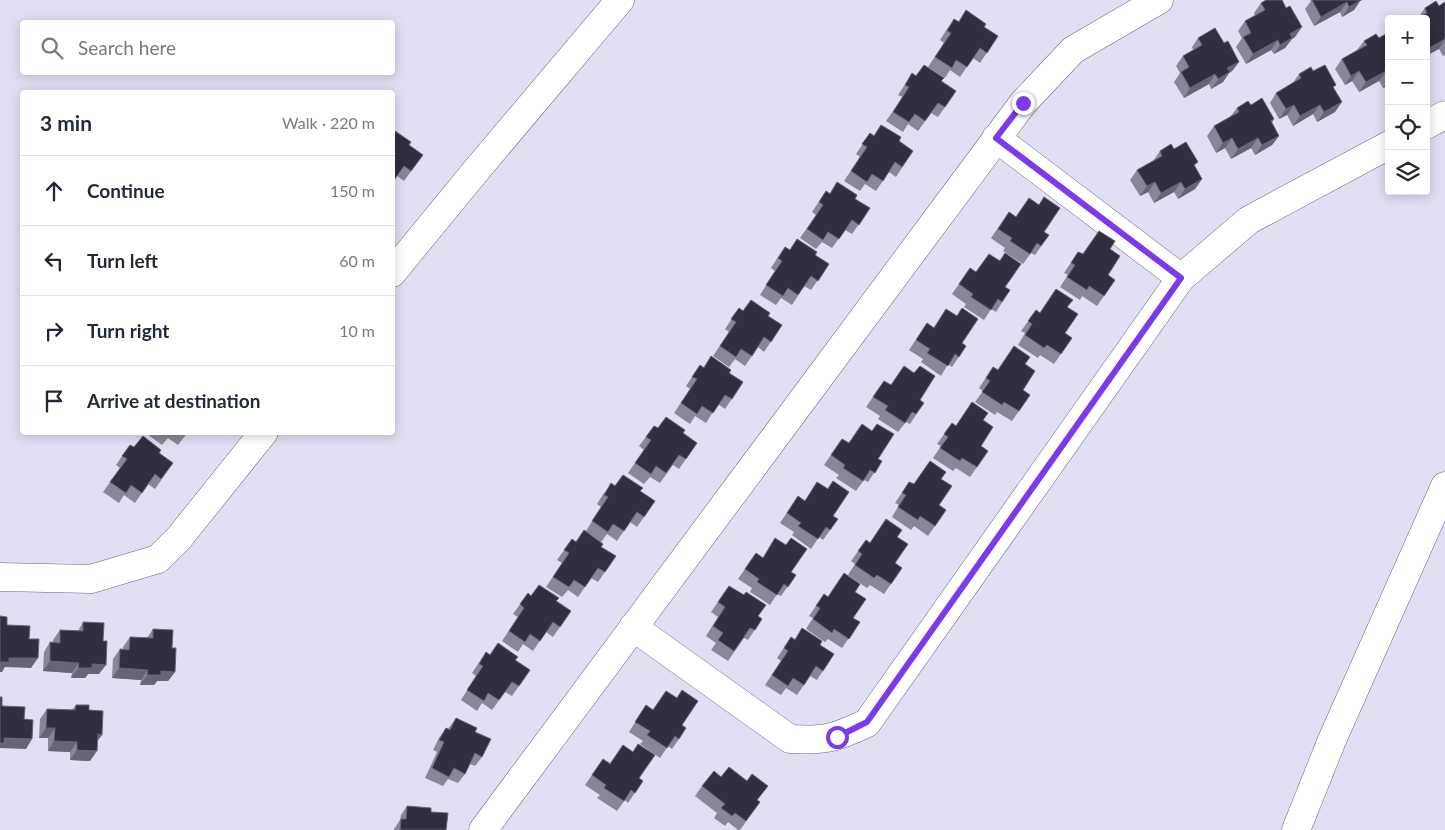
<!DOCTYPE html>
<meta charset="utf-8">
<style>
body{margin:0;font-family:Lato,sans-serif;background:#f6f6f7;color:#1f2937}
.controls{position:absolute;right:15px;top:15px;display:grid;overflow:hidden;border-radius:5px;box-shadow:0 2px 12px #0003}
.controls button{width:45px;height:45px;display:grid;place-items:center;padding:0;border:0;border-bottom:1px solid #e0e1e3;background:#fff;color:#1f2937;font:25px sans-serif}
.stop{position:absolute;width:15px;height:15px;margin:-11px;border:4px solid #7c3aed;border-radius:50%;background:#fff}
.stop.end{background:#7c3aed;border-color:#fff;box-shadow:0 1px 5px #0008}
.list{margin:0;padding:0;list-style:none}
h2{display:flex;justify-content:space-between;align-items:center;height:65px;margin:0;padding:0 20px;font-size:21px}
h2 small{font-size:16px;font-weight:400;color:#747a83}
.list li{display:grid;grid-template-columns:32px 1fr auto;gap:15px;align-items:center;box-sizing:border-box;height:70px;padding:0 20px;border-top:1px solid #e0e1e3}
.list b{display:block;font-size:19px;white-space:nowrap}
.list em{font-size:16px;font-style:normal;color:#747a83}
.icon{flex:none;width:28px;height:28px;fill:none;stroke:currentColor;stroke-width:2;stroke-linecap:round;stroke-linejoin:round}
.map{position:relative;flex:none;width:1445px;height:830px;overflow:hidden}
.search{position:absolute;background:#fff;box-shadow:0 2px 12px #0003;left:20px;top:20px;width:375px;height:55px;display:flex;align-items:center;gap:12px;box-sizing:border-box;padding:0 18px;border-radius:5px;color:#747a83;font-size:19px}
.panel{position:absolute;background:#fff;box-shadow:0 2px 12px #0003;left:20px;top:90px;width:375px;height:345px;border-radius:5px}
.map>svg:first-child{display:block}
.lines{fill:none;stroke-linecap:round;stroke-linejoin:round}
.minor-casing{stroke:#69687a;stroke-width:29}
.minor{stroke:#fff;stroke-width:28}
.wall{fill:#888799}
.shaded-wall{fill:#666475}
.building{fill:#312f3f;stroke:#666475}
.route{stroke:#7c3aed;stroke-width:6}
</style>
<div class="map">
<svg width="1445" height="830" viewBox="0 0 1445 830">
<rect width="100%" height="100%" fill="#e0dff3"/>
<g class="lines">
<!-- minor casing -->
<g class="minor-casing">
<path id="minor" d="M1426,125L1445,115
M996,138L1181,278L1249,220L1389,145
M392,273L479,167L620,0
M0,577L91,579L158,559L179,538L264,432
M633,627L790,739C826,741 835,738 867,723L1181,278
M483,830L1023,103L1073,50L1159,0
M1296,830L1332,740L1445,486"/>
</g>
<!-- minor -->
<use href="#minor" class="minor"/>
</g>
<!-- wall -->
<path class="wall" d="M1310,0H1362L1360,1L1354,10L1342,17L1340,12L1314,26L1305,9L1311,1Z
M1445,2V55L1443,56L1439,49L1426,19L1418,18L1425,8L1439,6Z
M1261,3L1295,37L1292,39L1285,48L1274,54L1271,50L1246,64L1236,47L1242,38L1238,31L1245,21L1255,16L1254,13Z
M966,10L984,27L998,36L980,63L973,58L960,77L950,70L945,78L928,67L944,43L940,40L947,29L954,19L958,22Z
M1389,32V85L1383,88L1379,81L1359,92L1352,81L1345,85L1335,69L1342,59L1357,50L1364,41L1379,38Z
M1198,38L1224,43L1239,62L1232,71L1229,73L1223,82L1211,89L1209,84L1184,98L1174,82L1180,73L1176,66L1183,56L1193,50L1192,47Z
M1313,71L1334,89L1335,112L1317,122L1313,114L1293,126L1287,115L1279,119L1270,103L1276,93L1292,84L1299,74Z
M916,76L942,81L956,91L938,117L931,113L918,131L908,124L903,132L886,121L903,97L898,95L906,83Z
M1251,105L1274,119L1272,123L1279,136L1272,145L1255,155L1251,148L1231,159L1225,148L1216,153L1207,136L1214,126L1230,117L1237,108Z
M870,133L874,136L899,141L913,151L896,177L889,172L876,191L865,184L860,191L844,181L860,157L856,154Z
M409,145L423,155L404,181L397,176Z
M1160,151L1195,166L1202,179L1195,189L1178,199L1174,192L1154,203L1148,192L1140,196L1130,180L1137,170L1153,161Z
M837,182L855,199L870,208L852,234L845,230L832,248L822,242L816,249L800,238L816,215L812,212L826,191L830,193Z
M1044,197V232L1049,235L1035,255L1031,253L1023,264L1003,251L1005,248L991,238L1009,212L1016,217L1039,205Z
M1110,249L1108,275L1115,280L1097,306L1082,296L1080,300L1060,287L1068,275L1064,273L1078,252L1083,254Z
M789,250L815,255L829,264L811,290L804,286L792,305L781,298L776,305L760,295L775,271L771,268L778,257Z
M1005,253V287L1010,290L996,312L991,309L984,320L964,307L966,304L952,294L970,268L976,272L1000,260Z
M1067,307L1065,333L1072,338L1054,364L1040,355L1038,358L1018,345L1025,333L1021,331L1029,320L1040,313Z
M739,308L743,311L768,316L782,325L764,352L758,347L745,366L735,359L729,367L713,356L729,332L725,329Z
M927,323L933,328L966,346L952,367L948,364L941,376L921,362L923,359L909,350Z
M711,356L729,373L743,382L725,409L718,404L706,423L695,416L690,424L674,413L690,389L686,386L700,365L703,368Z
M1025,364L1023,390L1030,395L1012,421L997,412L995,415L975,402L983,391L979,388L993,367L997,370Z
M884,381L924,403L910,424L906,422L898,432L878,419L880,416L866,407Z
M983,420L981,446L988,451L970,477L956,468L953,471L933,458L941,446L937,444L952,423L956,426Z
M654,426L658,428L683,433L697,443L679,469L673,465L660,483L650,477L644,484L628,473L644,450L639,446Z
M148,432H188L178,445L168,438L162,445L147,434Z
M842,439L882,461L868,482L864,480L856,491L836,478L839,475L824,465Z
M134,447L159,453L173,463L155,489L148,484L135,503L124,495L119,503L103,492L120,468L116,465L122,456Z
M941,479L939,505L946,510L928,536L914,526L911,530L892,517L899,505L895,503L909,482L914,484Z
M833,481V516L838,519L823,540L819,537L811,549L792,535L794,532L780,523L798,496L804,501L827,489Z
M615,486L640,491L655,501L637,527L630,522L617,541L607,534L601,542L586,531L601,507L597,504L604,493Z
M897,537L895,563L902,568L884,594L870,585L867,588L848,575L855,564L851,561L866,540L870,543Z
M572,539L576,542L601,547L616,556L598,582L591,578L578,597L568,590L562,597L546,587L562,563L557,560Z
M756,553L762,557L796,575L781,596L777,594L770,605L750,592L752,588L738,579Z
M729,586L758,616L762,619L748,640L744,638L728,661L711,650L716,643L706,636L718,617L711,612Z
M855,592L853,618L860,622L842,648L828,639L825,642L806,629L813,618L809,616L824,594L828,597Z
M528,593L531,596L557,601L571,611L553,637L546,632L533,651L523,644L518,652L502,641L518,617L513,614Z
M83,622L99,674H88L85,678H71L72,673L43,671L44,652L50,642H53V640L60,630L78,631Z
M802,628L820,645L834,654L817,680L810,676L797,695L786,688L781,695L765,685L781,661L777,658L791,637L795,639Z
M153,629L172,648L175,672L168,681H157L154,685H140L141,680L112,678L113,659L120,649H123V647L130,637L147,638Z
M486,652L490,655L515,660L530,670L512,696L505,692L492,710L482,703L477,711L461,700L476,676L472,673Z
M76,705L89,710L102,735L97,741L90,761L70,760V752L48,751V738H39L40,719L47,709L72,710Z
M646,705L653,710L682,725L679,739L672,749L668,746L660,758L640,744L643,741L629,732Z
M456,718L475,732L482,757L475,766L470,764L465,774L458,783L448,779L443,786L425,778L437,752L433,750L439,738L446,728L448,729Z
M603,759L643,781L628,803L625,800L617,811L597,798L600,795L585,785Z
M721,777L760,802L740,830H738L728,822L725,826L714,818L717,813L695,796L702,786Z
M407,806L431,812L446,830H394V829L400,820L401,815Z"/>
<!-- shaded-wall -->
<path class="shaded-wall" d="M1356,0H1362L1360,1L1354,10L1342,17L1349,7Z
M1347,2L1340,12L1314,26L1321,17Z
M1302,27L1295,37L1292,39L1285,48L1274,54L1280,45L1290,34Z
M1445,39L1439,49L1426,56V50Z
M1278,40L1271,50L1246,64L1253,54Z
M1239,62L1232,71L1229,73L1223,82L1211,89L1227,68Z
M1359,71L1352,81L1345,85L1351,76Z
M1386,71L1379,81L1359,92L1366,82Z
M1215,74L1209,84L1184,98L1190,88Z
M1389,79V85L1383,88Z
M1342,102L1335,112L1317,122L1324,112Z
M1294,105L1287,115L1279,119L1286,109Z
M1320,105L1313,114L1293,126L1300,116Z
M1279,136L1272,145L1255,155L1262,145Z
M1232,138L1225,148L1216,153L1223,143Z
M1258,138L1251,148L1231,159L1238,149Z
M1202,179L1195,189L1178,199L1185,189Z
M1155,182L1148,192L1140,196L1147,186Z
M1181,182L1174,192L1154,203L1161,193Z
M9,658H38L31,668L5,667L2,672H0V662Z
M50,661L79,663L72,673L43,671Z
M92,664L106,665L99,674H88L85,678H71L78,668Z
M119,668L148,670L141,680L112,678Z
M161,671L175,672L168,681H157L154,685H140L147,675Z
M46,728H55L48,738H39Z
M98,734L102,735L95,744Z
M4,738L32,739L26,749L0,748V743Z
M54,741L77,742L70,752L48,751Z
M77,750L97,751L90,761L70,760Z"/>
<!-- building -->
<path class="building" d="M1266,0H1282L1286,8L1290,6L1302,27L1290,34L1292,38L1280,45L1278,40L1253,54L1243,37L1251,33L1245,21L1265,10L1261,3Z
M1312,0H1361L1349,7L1347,2L1321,17Z
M1436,1L1439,6L1445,2V39L1426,50V19H1416L1427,13L1425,8Z
M966,10L986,24L984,27L998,36L987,53L980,48L967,67L956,60L952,68L935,57L951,33L947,31L954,19L959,22Z
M1215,28L1224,43L1228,41L1239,62L1227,68L1230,72L1218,79L1215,74L1190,88L1181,72L1189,67L1183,56L1202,45L1198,38Z
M1389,32V77L1386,71L1366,82L1359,71L1351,76L1342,59L1367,45L1364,41L1376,34L1379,38Z
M924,65L944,78L941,81L956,91L945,107L938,103L925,121L915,114L909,122L893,112L909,87L905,85L912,73L916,76Z
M1325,65L1336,85L1333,87L1342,102L1324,112L1320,105L1300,116L1294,105L1286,109L1276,93L1301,78L1299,74L1311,67L1313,71Z
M1262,98L1274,119L1271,121L1279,136L1262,145L1258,138L1238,149L1232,138L1223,143L1214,126L1239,112L1237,108L1248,101L1251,105Z
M881,125L901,137L899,141L913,151L902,167L895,162L883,181L872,174L867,182L851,171L867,147L862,144L870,133L874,136Z
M392,129L411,142L409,145L423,155L411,171L404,166L392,183Z
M1186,142L1198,162L1194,165L1202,179L1185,189L1181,182L1161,193L1155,182L1147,186L1137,170L1162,156L1160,151L1171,144L1174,149Z
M837,182L857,195L855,199L870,208L859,225L852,220L839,239L828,232L823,240L807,229L823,205L819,202L826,191L830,194Z
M1044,197L1060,208L1044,232L1049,235L1041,246L1037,243L1030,254L1010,241L1012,238L998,229L1009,212L1016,217L1029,198L1039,205Z
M1099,231L1115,241L1110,249L1120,256L1108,275L1115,280L1104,296L1089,286L1087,290L1067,277L1075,265L1071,263L1078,252L1083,254Z
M797,239L817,252L815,255L829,264L818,281L811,276L798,295L788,288L783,296L766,285L782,261L778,258L785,247L790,250Z
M1005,253L1021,264L1005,287L1010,290L1002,302L998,299L991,310L971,297L973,294L959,284L970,268L976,272L989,254L1000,261Z
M1056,289L1073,300L1067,307L1078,314L1065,333L1072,338L1061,354L1047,345L1044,348L1025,335L1032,324L1028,321L1036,310L1040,313Z
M751,300L770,313L768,316L782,325L771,342L764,337L752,356L741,349L736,357L720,346L736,322L731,319L739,308L743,311Z
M962,308L978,319L962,343L966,346L959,357L955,354L948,366L927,353L930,349L916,340L927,323L934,328L946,309L957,316Z
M1014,346L1030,357L1025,364L1035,371L1023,390L1030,395L1019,411L1004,402L1002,405L982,392L990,381L986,378L993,367L998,370Z
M711,356L731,370L729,373L743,382L732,399L725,395L713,413L702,406L697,414L681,403L697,379L692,377L700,365L704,368Z
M904,366L914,373L920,366L935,376L920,400L924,403L916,414L912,412L905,423L885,410L888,406L873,397L884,381L891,385Z
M972,402L988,413L983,420L993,427L981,446L988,451L977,467L962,458L960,461L940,448L948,437L944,434L952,423L956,426Z
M666,417L685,430L683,433L697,443L686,459L679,455L666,473L656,466L651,474L635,463L651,440L646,437L654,426L658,428Z
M862,424L872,431L877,424L894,434L878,459L882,461L875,473L870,470L863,481L843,468L845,465L831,455L842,439L849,443Z
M165,432H171L169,435Z
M181,432H187L185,435Z
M143,436L161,450L159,453L173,463L161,479L155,474L142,493L131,485L126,493L110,482L127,459L122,456L130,445L134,447Z
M930,461L946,472L941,479L952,486L939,505L946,510L935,526L920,516L918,520L898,507L906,495L902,493L909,482L914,484Z
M623,475L643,488L640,491L655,501L644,517L637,512L624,531L613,524L608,532L592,521L608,497L604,495L611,483L615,486Z
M833,481L849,492L833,516L838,519L830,530L826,527L818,539L798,526L801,523L787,513L798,496L805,501L817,482L828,489Z
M886,519L902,530L897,537L908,544L895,563L902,568L891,584L877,575L874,578L855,565L862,554L858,551L866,540L870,543Z
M584,530L603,544L601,547L616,556L605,572L598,568L585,587L574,580L569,587L553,577L569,553L564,550L572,539L576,542Z
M775,538L786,545L791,538L807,549L791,572L796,575L788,587L784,584L777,595L757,582L759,579L745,569L756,553L763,558Z
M844,573L860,584L855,592L866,599L853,618L860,622L849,639L834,629L832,633L813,619L820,608L816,606L824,594L828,597Z
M539,585L559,598L556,601L571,611L560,627L553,622L540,641L530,634L525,642L509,631L524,608L520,604L528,593L531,596Z
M729,586L744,595L746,592L766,605L758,616L762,619L755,630L750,628L734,651L718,640L723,633L713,626L725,607L718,602Z
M0,616L7,617V625L30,626L29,639H39L38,658H9V662H0Z
M83,622L104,623L103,641H107L106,665L92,664V668H78L79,663L50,661V642L60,643V630L83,631Z
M802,628L822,641L820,645L834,654L823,671L816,666L804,685L793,678L788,686L772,675L788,651L784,648L791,637L795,640Z
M153,629L173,630L172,648H176L175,672L161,671V675H147L148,670L119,668L120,649L129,650L130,637L153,638Z
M498,643L518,657L515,660L530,670L519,686L512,682L499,700L488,693L484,701L467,690L483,666L479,664L486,652L490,655Z
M682,690L698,701L682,725L686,728L679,739L675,736L667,748L647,735L650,731L635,722L646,705L653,710L666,691L677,698Z
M0,697H2V706L25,707L24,719L33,720L32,739L4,738V743H0Z
M76,705H89V710L103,711L102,735L98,734L97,751L77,750V742L54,741L55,728H46L47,709L75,710Z
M456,718L477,728L475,732L491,739L482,757L475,753L465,774L454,768L449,777L432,768L444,742L439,740L446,728L450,730Z
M638,744L655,755L639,778L643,781L635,793L631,790L624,801L604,788L606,785L592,775L603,759L610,764L623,745L633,752Z
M729,767L747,781L752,774L768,786L757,800L760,802L746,821L735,813L732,816L721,808L725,804L702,786L714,771L721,777Z
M407,806L431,808V812L448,813L446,830H400L401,819H406Z"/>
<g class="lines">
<!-- route -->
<path class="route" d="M837,737L867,722L1181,278L996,138L1023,103"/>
</g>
</svg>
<div class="controls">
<button>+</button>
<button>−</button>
<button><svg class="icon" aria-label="locate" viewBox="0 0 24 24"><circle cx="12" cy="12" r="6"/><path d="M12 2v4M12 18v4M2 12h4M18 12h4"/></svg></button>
<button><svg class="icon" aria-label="layers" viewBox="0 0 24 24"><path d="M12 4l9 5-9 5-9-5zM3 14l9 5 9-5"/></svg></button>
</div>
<div class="stop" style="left:837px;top:737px"></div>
<div class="stop end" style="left:1023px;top:103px"></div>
<div class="search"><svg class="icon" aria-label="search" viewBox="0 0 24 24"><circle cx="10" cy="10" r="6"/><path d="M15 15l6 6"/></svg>Search here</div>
<section class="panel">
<h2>3 min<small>Walk · 220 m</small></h2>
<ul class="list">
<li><svg class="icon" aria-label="ahead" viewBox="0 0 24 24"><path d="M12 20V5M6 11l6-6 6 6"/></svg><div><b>Continue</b></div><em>150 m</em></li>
<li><svg class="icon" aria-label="left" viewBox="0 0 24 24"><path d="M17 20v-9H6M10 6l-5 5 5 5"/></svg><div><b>Turn left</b></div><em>60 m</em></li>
<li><svg class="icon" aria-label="right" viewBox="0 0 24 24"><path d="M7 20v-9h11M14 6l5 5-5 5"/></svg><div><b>Turn right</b></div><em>10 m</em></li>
<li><svg class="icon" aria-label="arrive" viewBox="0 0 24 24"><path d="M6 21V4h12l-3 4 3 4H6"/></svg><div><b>Arrive at destination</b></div></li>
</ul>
</section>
</div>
